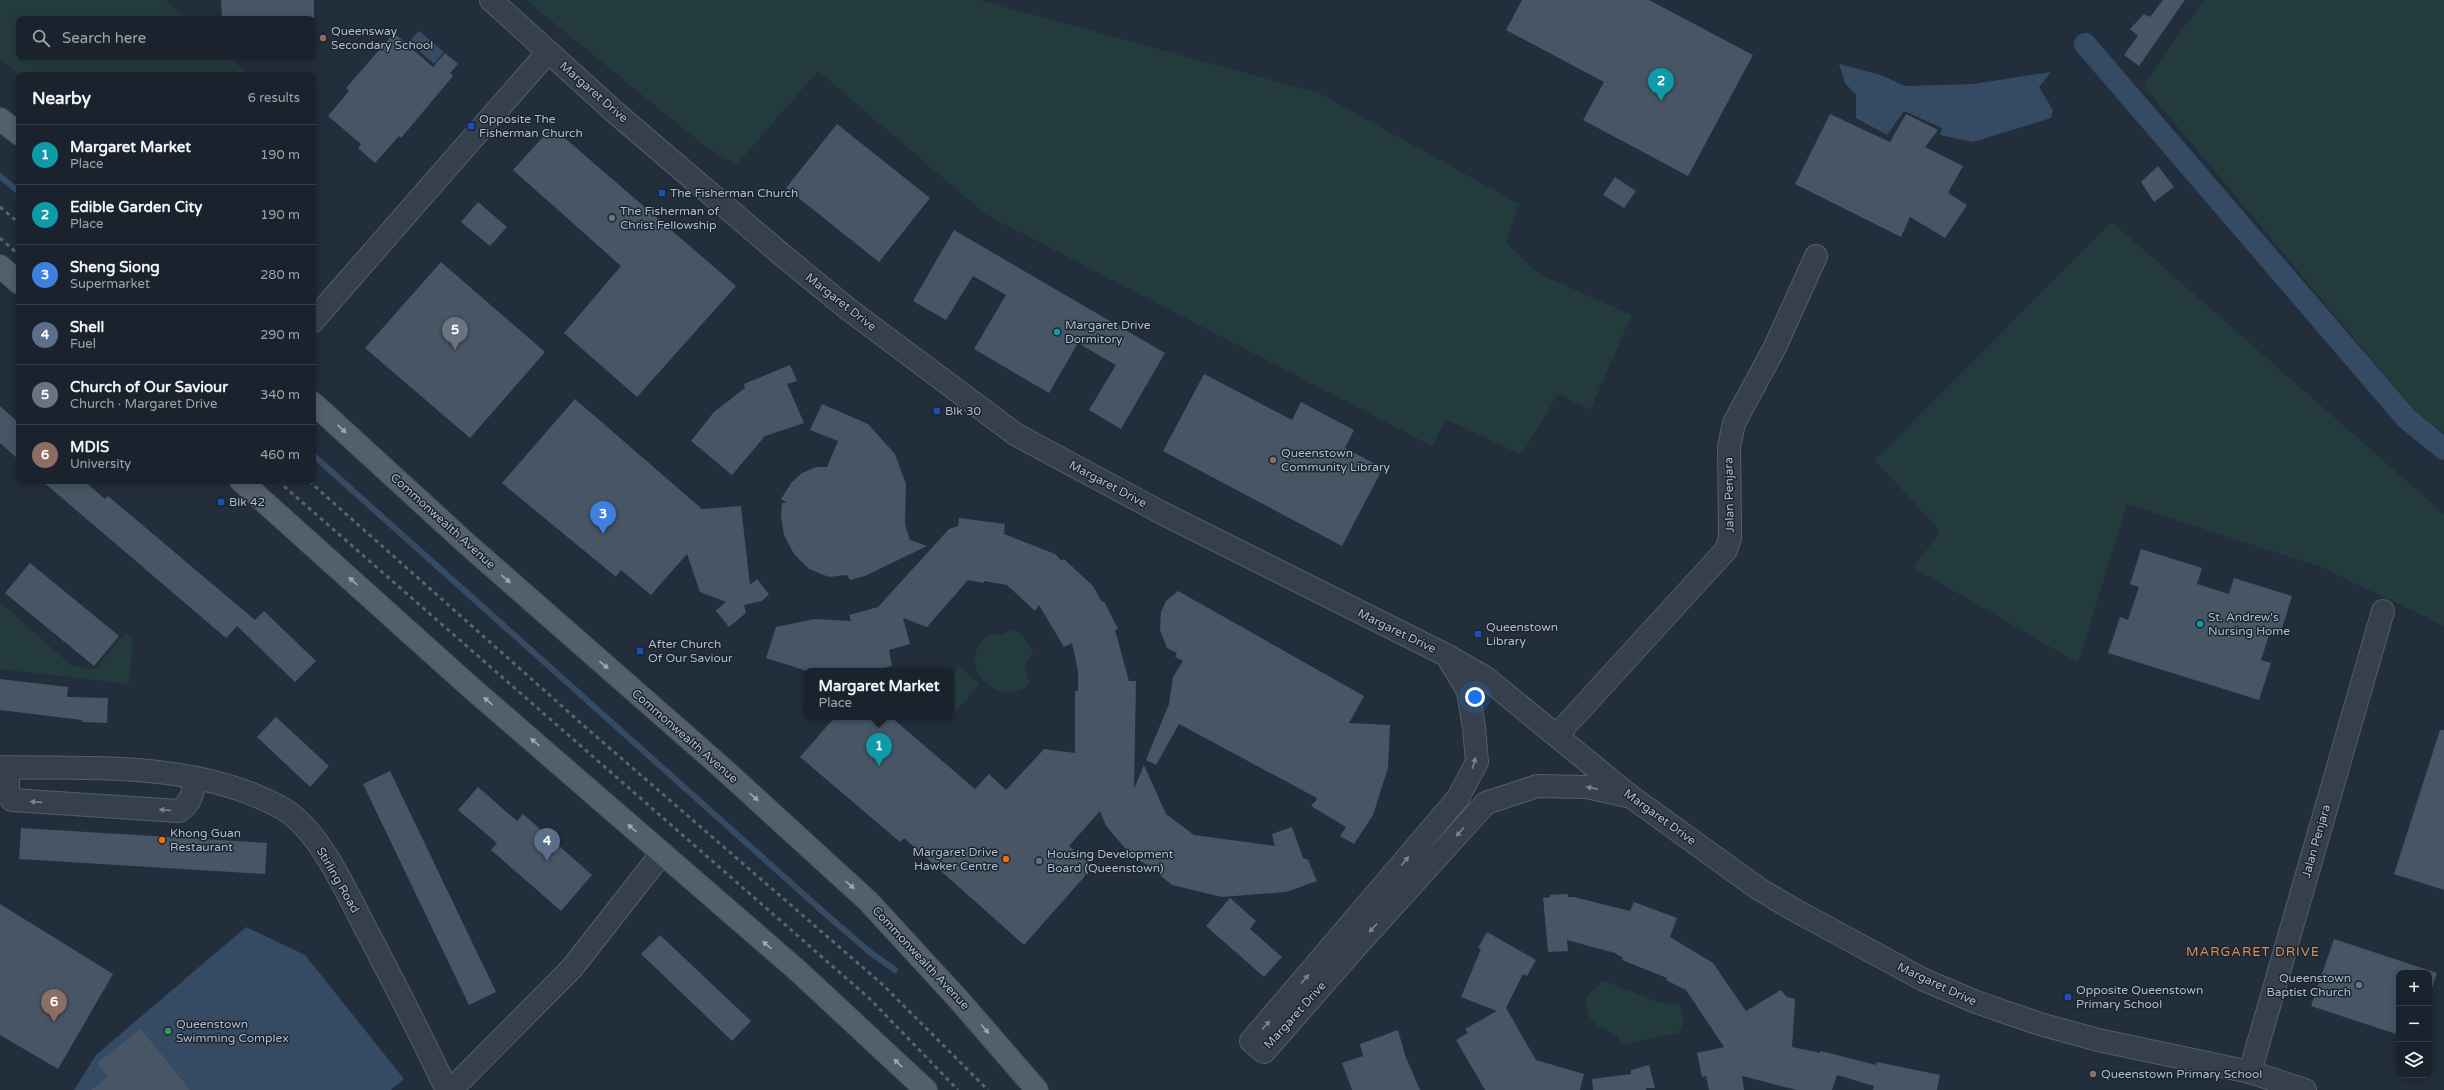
<!DOCTYPE html>
<meta charset="utf-8">
<style>
body{margin:0;font-family:"Varela Round",sans-serif;background:#232a35;color:#f1f3f6}
.controls{position:absolute;right:12px;bottom:12px;display:grid;overflow:hidden;border-radius:8px;box-shadow:0 2px 10px #0003}
.controls button{width:36px;height:36px;display:grid;place-items:center;padding:0;border:0;border-bottom:1px solid #383f49;background:#1a222d;color:#f1f3f6;font:20px sans-serif}
.you{position:absolute;left:1475px;top:697px;width:14px;height:14px;margin:-10px;border:3px solid #fff;border-radius:50%;background:#1a73e8;box-shadow:0 0 0 6px #1a73e833}
.badge{display:grid;place-items:center;width:26px;height:26px;border-radius:50%;background:#85b6f9;color:#fff;font-size:13px;font-weight:700}
.pin{position:absolute;translate:-50% -33px;filter:drop-shadow(0 1px 2px #0008)}
.pin::after{content:'';position:absolute;top:21px;width:14px;height:12px;background:inherit;clip-path:polygon(0 0,100% 0,50% 100%)}
.popup{position:absolute;left:804px;top:668px;width:150px;height:52px;box-sizing:border-box;display:grid;place-content:center;border-radius:8px;background:#1a222d;filter:drop-shadow(0 1px 3px #0005);font-size:13px;white-space:nowrap;color:#9fa4aa}
.popup b{font-size:15px;color:#f1f3f6}
.popup::after{content:'';position:absolute;left:50%;top:100%;margin-left:-8px;border:8px solid transparent;border-top-color:#1a222d}
.list{margin:0;padding:0;list-style:none}
h2{display:flex;justify-content:space-between;align-items:center;height:52px;margin:0;padding:0 16px;font-size:17px}
h2 small{font-size:13px;font-weight:400;color:#9fa4aa}
.list li{display:grid;grid-template-columns:26px 1fr auto;gap:12px;align-items:center;box-sizing:border-box;height:60px;padding:0 16px;border-top:1px solid #383f49}
.list b{display:block;font-size:15px;white-space:nowrap}
.list p{margin:0;font-size:13px;white-space:nowrap;color:#9fa4aa}
.list em{font-size:13px;font-style:normal;color:#9fa4aa}
.icon{flex:none;width:22px;height:22px;fill:none;stroke:currentColor;stroke-width:2;stroke-linecap:round;stroke-linejoin:round}
.map{position:relative;flex:none;width:2444px;height:1090px;overflow:hidden}
.search{position:absolute;background:#1a222d;box-shadow:0 2px 10px #0003;left:16px;top:16px;width:300px;height:44px;display:flex;align-items:center;gap:10px;box-sizing:border-box;padding:0 14px;border-radius:8px;color:#9fa4aa;font-size:15px}
.panel{position:absolute;background:#1a222d;box-shadow:0 2px 10px #0003;left:16px;top:72px;width:300px;height:412px;border-radius:8px}
.map>svg:first-child{display:block}
.green{fill:#243b3d}
.water{fill:#354b63}
.lines{fill:none;stroke-linecap:round;stroke-linejoin:round}
.stream{stroke:#354b63;stroke-width:6}
.canal{stroke:#354b63;stroke-width:22}
.building{fill:#485565}
.minor-casing{stroke:#545e6a;stroke-width:24}
.tertiary-casing{stroke:#545e6a;stroke-width:24}
.primary-casing{stroke:#3f4955;stroke-width:24}
.minor{stroke:#36404c;stroke-width:22}
.tertiary{stroke:#36404c;stroke-width:22}
.primary{stroke:#545f6c;stroke-width:22}
.rail{stroke:#586473;stroke-width:3;stroke-dasharray:4 4;stroke-linecap:butt}
.oneway{fill:#9ea9b6}
.oneway2{fill:#7a8490}
.education-dot{fill:#8d6e63;stroke:#1b2531;stroke-width:1.5}
.transit-dot{fill:#1a4fb4;stroke:#1b2531;stroke-width:1.5}
.worship-dot{fill:#6b7280;stroke:#1b2531;stroke-width:1.5}
.culture-dot{fill:#0f9aa8;stroke:#1b2531;stroke-width:1.5}
.food-dot{fill:#e8710a;stroke:#1b2531;stroke-width:1.5}
.service-dot{fill:#5c6f8a;stroke:#1b2531;stroke-width:1.5}
.leisure-dot{fill:#2e9e5b;stroke:#1b2531;stroke-width:1.5}
.labels{text-anchor:middle;dominant-baseline:central;stroke-width:3;stroke-linejoin:round;paint-order:stroke}
.poi-label{font-size:12px;fill:#b1bbc8;stroke:#1b2531;text-anchor:start}
.street-label{font-size:12px;fill:#b1bbc8;stroke:#1b2531}
.neighbourhood-label{font-size:13px;letter-spacing:1px;fill:#d68d5e;stroke:#1b2531}
</style>
<div class="map">
<svg width="2444" height="1090" viewBox="0 0 2444 1090">
<rect width="100%" height="100%" fill="#222e3c"/>
<!-- green -->
<path class="green" d="M0,0H166L187,19H19V57H229L249,75H19L0,58Z
M526,0H979L1319,93L1519,204L1506,243L1539,274L1632,315L1590,410L1558,394L1521,455L1446,419L1432,446L985,214L818,71L736,165L701,143Z
M2206,0H2444V433L2418,415L2143,85L2200,5Z
M2112,222L2444,514V626L2321,567L2127,504L2078,663L1914,568L1940,531L1875,460Z
M0,602L72,666L95,669L126,632L133,639L129,684L0,669Z
M1011,628L1020,633L1034,654C1023,663 1023,671 1030,682C1009,714 948,669 989,634L1004,635Z
M959,667L980,684L951,717V676Z
M1602,980L1661,1003L1679,1005C1685,1014 1685,1024 1678,1033L1621,1045L1618,1036C1603,1029 1587,1024 1586,1005C1586,1002 1587,996 1589,994C1594,989 1598,987 1602,980Z"/>
<!-- water -->
<path class="water" d="M419,31L444,52L434,64L409,42Z
M1839,64L1881,75L1905,86L1973,84L2051,72L2039,87L2053,110L2051,118L1973,142L1940,135L1942,128L1904,111L1887,135L1856,118V95L1845,83Z
M246,927L305,955L404,1079L391,1090H74L96,1055Z"/>
<g class="lines">
<!-- stream -->
<path class="stream" d="M0,176L19,192
M313,455L829,917L871,953L895,970"/>
<!-- canal -->
<path class="canal" d="M2085,44L2407,419L2444,449"/>
</g>
<!-- building -->
<path class="building" d="M221,0H314V19H222Z
M1522,0H1649L1753,55L1688,176L1583,120L1604,82L1506,30Z
M2163,0H2185L2139,66L2124,55L2138,36L2130,29L2144,14L2150,17Z
M394,33L433,67L445,53L458,64L450,73L453,76L401,138L399,136L375,163L358,148L361,144L328,116L349,91L346,88Z
M1830,114L1890,142L1906,114L1938,130L1925,147L1963,166L1948,193L1967,205L1945,238L1910,217L1901,237L1795,184Z
M837,124L930,198L879,262L786,188Z
M552,127L736,286L637,397L564,333L621,266L513,170Z
M2158,166L2174,187L2154,202L2141,182Z
M1615,177L1636,191L1624,208L1603,195Z
M478,202L507,227L490,246L461,222Z
M954,230L1165,353L1121,429L1089,410L1116,365L1078,343L1049,393L974,349L1006,295L973,276L946,320L913,301Z
M441,262L545,352L470,438L365,348Z
M790,365L797,381L787,384L804,423L765,436L732,475L691,441L714,412L745,388L744,384Z
M1204,374L1292,420L1301,402L1354,430L1345,448L1383,468L1342,546L1163,451Z
M575,399L702,509L741,506L750,585L757,579L769,594L762,601L744,605L746,613L729,627L716,611L714,612L726,602L700,592L687,554L651,595L621,570L616,577L502,483Z
M822,404L868,424L895,454L906,484L905,525L910,540L927,546L865,576L850,580L847,575L829,577L809,569L794,554L784,535L781,515L782,503H787L781,499L792,482L802,473L816,467H827L838,441L810,430Z
M0,406L19,423V460L0,443Z
M42,481H84L105,499L108,496L255,620L264,611L316,661L295,682L237,626L226,638Z
M959,518L1005,524L1004,534L1055,554L1062,561L1064,559L1093,586L1102,602L1104,601L1118,629L1115,630L1129,681H1136L1134,789L1144,765L1166,814L1194,835L1275,846L1272,834L1292,827L1303,858L1308,860L1317,881L1286,892L1222,897L1172,885L1150,867L1131,855L1106,826L1100,811L1069,846L1093,867L1024,945L904,838L900,842L800,757L835,717H891L975,789L989,774L1006,790L1044,749L1075,753V691H1078V671L1072,643L1064,647L1039,605L1035,611L1007,585L984,581V583L968,580L927,627L903,618L910,644L889,650L892,666L871,671H807L766,658L776,627L815,619L851,621L849,615L878,607L949,529L958,526Z
M2141,549L2202,568L2197,584L2229,594L2234,578L2292,596L2281,632L2271,629L2261,660L2271,663L2259,700L2108,653L2120,617L2128,620L2139,587L2130,584Z
M30,563L119,636L94,666L5,593Z
M1178,591L1364,696L1349,723L1390,725L1388,768L1373,815L1354,844L1340,836L1346,827L1311,806L1317,799L1315,797L1179,724L1156,765L1146,760L1169,704L1173,677L1183,661L1175,657L1177,653L1167,648L1160,630L1161,612L1166,601Z
M0,679L68,687L67,697L108,698L107,723L82,722V720L0,710Z
M276,717L329,766L310,787L257,737Z
M2440,730H2444V890L2394,874Z
M390,771L496,992L469,1005L363,784Z
M478,787L517,821L523,814L592,875L561,911L491,850L497,843L458,810Z
M21,828L267,843L265,874L19,859Z
M1568,894V897H1574L1630,911L1634,902L1677,918L1670,937L1713,963L1746,1011L1781,990L1787,997L1795,999L1792,1047L1820,1053L1821,1051L1876,1065L1877,1062L1940,1075L1937,1090H1873L1874,1086L1837,1075L1832,1090H1797L1742,1076L1744,1090H1709L1706,1076L1702,1077L1697,1053L1724,1047L1686,990L1666,980L1667,978L1622,960L1623,958L1615,953L1567,940L1568,951L1548,952L1543,898L1550,897V895Z
M1230,898L1256,921L1250,929L1282,957L1264,977L1206,926Z
M0,904L113,974L58,1069L0,1035Z
M1487,932L1536,960L1527,976L1523,974L1506,1008L1536,1060L1584,1074L1580,1090H1485L1456,1040L1468,1033L1465,1029L1497,1011L1461,997L1481,949L1478,948Z
M660,935L751,1021L732,1041L641,954Z
M2334,939L2437,973L2429,996V973H2399V1035L2311,1006Z
M141,1029L190,1090H91L108,1077L97,1063Z
M1398,1030L1405,1055L1420,1090H1352L1342,1063L1363,1056L1360,1044Z
M1649,1065L1655,1088H1646V1090H1593L1592,1079L1631,1074V1070Z"/>
<g class="lines">
<!-- minor casing -->
<g class="minor-casing">
<path id="minor" d="M313,321L548,52
M1557,735L1726,550L1730,538V527L1729,447L1734,423L1775,347L1816,256
M0,767C94,769 194,761 280,807C320,828 348,896 369,935C396,986 422,1038 447,1090
M8,768V795L12,800L179,811C192,803 193,791 195,778
M1458,798L1251,1041L1264,1052L1354,949L1486,803
M2250,1072L2383,611
M451,1090L572,968L662,853"/>
</g>
<!-- tertiary casing -->
<g class="tertiary-casing">
<path id="tertiary" d="M491,0L617,114L781,254L848,309L1015,434L1162,513L1446,655L1486,678L1630,796L1759,889L1791,908L1922,979L1976,1002L2040,1024L2098,1040L2250,1072L2305,1090
M1447,656L1468,691L1474,728L1477,762L1458,798
M1486,803L1537,786L1587,787L1627,796"/>
</g>
<!-- primary casing -->
<g class="primary-casing">
<path id="primary" d="M0,119L19,134
M0,266L19,283
M313,403L467,544L719,765L868,901L959,1000L1037,1090
M241,481L468,685L797,970L926,1090"/>
</g>
<!-- minor -->
<use href="#minor" class="minor"/>
<!-- tertiary -->
<use href="#tertiary" class="tertiary"/>
<!-- primary -->
<use href="#primary" class="primary"/>
<!-- rail -->
<path class="rail" d="M0,207L19,223
M0,238L19,255
M278,481L870,999L958,1090
M309,481L591,732L882,984L988,1090"/>
</g>
<!-- one-way arrows -->
<defs><path id="oneway-solid" d="M-6-.8H1V-3.2L6.5 0L1 3.2V.8H-6Z"/></defs>
<g class="oneway">
<use href="#oneway-solid" transform="translate(342 429) rotate(43)"/>
<use href="#oneway-solid" transform="translate(506 579) rotate(41)"/>
<use href="#oneway-solid" transform="translate(353 581) rotate(-138)"/>
<use href="#oneway-solid" transform="translate(604 665) rotate(41)"/>
<use href="#oneway-solid" transform="translate(488 701) rotate(-140)"/>
<use href="#oneway-solid" transform="translate(535 742) rotate(-139)"/>
<use href="#oneway-solid" transform="translate(754 797) rotate(42)"/>
<use href="#oneway-solid" transform="translate(632 828) rotate(-139)"/>
<use href="#oneway-solid" transform="translate(850 885) rotate(42)"/>
<use href="#oneway-solid" transform="translate(767 945) rotate(-139)"/>
<use href="#oneway-solid" transform="translate(985 1029) rotate(50)"/>
<use href="#oneway-solid" transform="translate(898 1063) rotate(-136)"/>
</g>
<g class="oneway2">
<use href="#oneway-solid" transform="translate(1474 763) rotate(-74)"/>
<use href="#oneway-solid" transform="translate(1592 788) rotate(-169)"/>
<use href="#oneway-solid" transform="translate(36 802) rotate(-176)"/>
<use href="#oneway-solid" transform="translate(165 810) rotate(-176)"/>
<use href="#oneway-solid" transform="translate(1460 832) rotate(131)"/>
<use href="#oneway-solid" transform="translate(1405 861) rotate(-50)"/>
<use href="#oneway-solid" transform="translate(1373 928) rotate(133)"/>
<use href="#oneway-solid" transform="translate(1305 979) rotate(-50)"/>
<use href="#oneway-solid" transform="translate(1266 1025) rotate(-48)"/>
</g>
<!-- markers -->
<g class="education-dot">
<circle cx="323" cy="38" r="4"/>
<circle cx="1273" cy="460" r="4"/>
<circle cx="2093" cy="1074" r="4"/>
</g>
<g class="transit-dot">
<rect x="467" y="122" width="8" height="8" rx="2"/>
<rect x="658" y="189" width="8" height="8" rx="2"/>
<rect x="933" y="407" width="8" height="8" rx="2"/>
<rect x="217" y="498" width="8" height="8" rx="2"/>
<rect x="1474" y="630" width="8" height="8" rx="2"/>
<rect x="636" y="647" width="8" height="8" rx="2"/>
<rect x="2064" y="993" width="8" height="8" rx="2"/>
</g>
<g class="worship-dot">
<circle cx="612" cy="218" r="4"/>
<circle cx="2359" cy="985" r="4"/>
</g>
<g class="culture-dot">
<circle cx="1057" cy="332" r="4"/>
<circle cx="2200" cy="624" r="4"/>
</g>
<g class="food-dot">
<circle cx="162" cy="840" r="4"/>
<circle cx="1006" cy="859" r="4"/>
</g>
<circle class="service-dot" cx="1039" cy="861" r="4"/>
<circle class="leisure-dot" cx="168" cy="1031" r="4"/>
<g class="labels">
<!-- poi labels -->
<g class="poi-label">
<text x="331" y="31">Queensway<tspan x="331" dy="14">Secondary School</tspan></text>
<text x="479" y="119">Opposite The<tspan x="479" dy="14">Fisherman Church</tspan></text>
<text x="670" y="193">The Fisherman Church</text>
<text x="620" y="211">The Fisherman of<tspan x="620" dy="14">Christ Fellowship</tspan></text>
<text x="1065" y="325">Margaret Drive<tspan x="1065" dy="14">Dormitory</tspan></text>
<text x="945" y="411">Blk 30</text>
<text x="1281" y="453">Queenstown<tspan x="1281" dy="14">Community Library</tspan></text>
<text x="229" y="502">Blk 42</text>
<text x="2208" y="617">St. Andrew's<tspan x="2208" dy="14">Nursing Home</tspan></text>
<text x="1486" y="627">Queenstown<tspan x="1486" dy="14">Library</tspan></text>
<text x="648" y="644">After Church<tspan x="648" dy="14">Of Our Saviour</tspan></text>
<text x="170" y="833">Khong Guan<tspan x="170" dy="14">Restaurant</tspan></text>
<text x="998" y="852" text-anchor="end">Margaret Drive<tspan x="998" dy="14">Hawker Centre</tspan></text>
<text x="1047" y="854">Housing Development<tspan x="1047" dy="14">Board (Queenstown)</tspan></text>
<text x="2351" y="978" text-anchor="end">Queenstown<tspan x="2351" dy="14">Baptist Church</tspan></text>
<text x="2076" y="990">Opposite Queenstown<tspan x="2076" dy="14">Primary School</tspan></text>
<text x="176" y="1024">Queenstown<tspan x="176" dy="14">Swimming Complex</tspan></text>
<text x="2101" y="1074">Queenstown Primary School</text>
</g>
<!-- street labels -->
<g class="street-label">
<text transform="translate(594 92) rotate(41)">Margaret Drive</text>
<text transform="translate(841 302) rotate(38)">Margaret Drive</text>
<text transform="translate(1108 484) rotate(28)">Margaret Drive</text>
<text transform="translate(1729 495) rotate(-91)">Jalan Penjara</text>
<text transform="translate(443 521) rotate(42)">Commonwealth Avenue</text>
<text transform="translate(1397 631) rotate(26)">Margaret Drive</text>
<text transform="translate(685 736) rotate(41)">Commonwealth Avenue</text>
<text transform="translate(1660 817) rotate(36)">Margaret Drive</text>
<text transform="translate(2316 841) rotate(-74)">Jalan Penjara</text>
<text transform="translate(338 880) rotate(60)">Stirling Road</text>
<text transform="translate(921 958) rotate(47)">Commonwealth Avenue</text>
<text transform="translate(1937 984) rotate(25)">Margaret Drive</text>
<text transform="translate(1295 1015) rotate(-48)">Margaret Drive</text>
</g>
<!-- neighbourhood labels -->
<g class="neighbourhood-label">
<text x="2253" y="952">MARGARET DRIVE</text>
</g>
</g>
</svg>
<div class="controls">
<button>+</button>
<button>−</button>
<button><svg class="icon" aria-label="layers" viewBox="0 0 24 24"><path d="M12 4l9 5-9 5-9-5zM3 14l9 5 9-5"/></svg></button>
</div>
<div class="you"></div>
<div class="pin badge" style="left:879px;top:766px;background:#0f9aa8">1</div>
<div class="popup"><b>Margaret Market</b>Place</div>
<div class="pin badge" style="left:1661px;top:101px;background:#0f9aa8">2</div>
<div class="pin badge" style="left:603px;top:534px;background:#3f7fe0">3</div>
<div class="pin badge" style="left:547px;top:861px;background:#5c6f8a">4</div>
<div class="pin badge" style="left:455px;top:350px;background:#6b7280">5</div>
<div class="pin badge" style="left:54px;top:1022px;background:#8d6e63">6</div>
<div class="search"><svg class="icon" aria-label="search" viewBox="0 0 24 24"><circle cx="10" cy="10" r="6"/><path d="M15 15l6 6"/></svg>Search here</div>
<section class="panel">
<h2>Nearby<small>6 results</small></h2>
<ul class="list">
<li><span class="badge" style="background:#0f9aa8">1</span><div><b>Margaret Market</b><p>Place</p></div><em>190 m</em></li>
<li><span class="badge" style="background:#0f9aa8">2</span><div><b>Edible Garden City</b><p>Place</p></div><em>190 m</em></li>
<li><span class="badge" style="background:#3f7fe0">3</span><div><b>Sheng Siong</b><p>Supermarket</p></div><em>280 m</em></li>
<li><span class="badge" style="background:#5c6f8a">4</span><div><b>Shell</b><p>Fuel</p></div><em>290 m</em></li>
<li><span class="badge" style="background:#6b7280">5</span><div><b>Church of Our Saviour</b><p>Church · Margaret Drive</p></div><em>340 m</em></li>
<li><span class="badge" style="background:#8d6e63">6</span><div><b>MDIS</b><p>University</p></div><em>460 m</em></li>
</ul>
</section>
</div>
